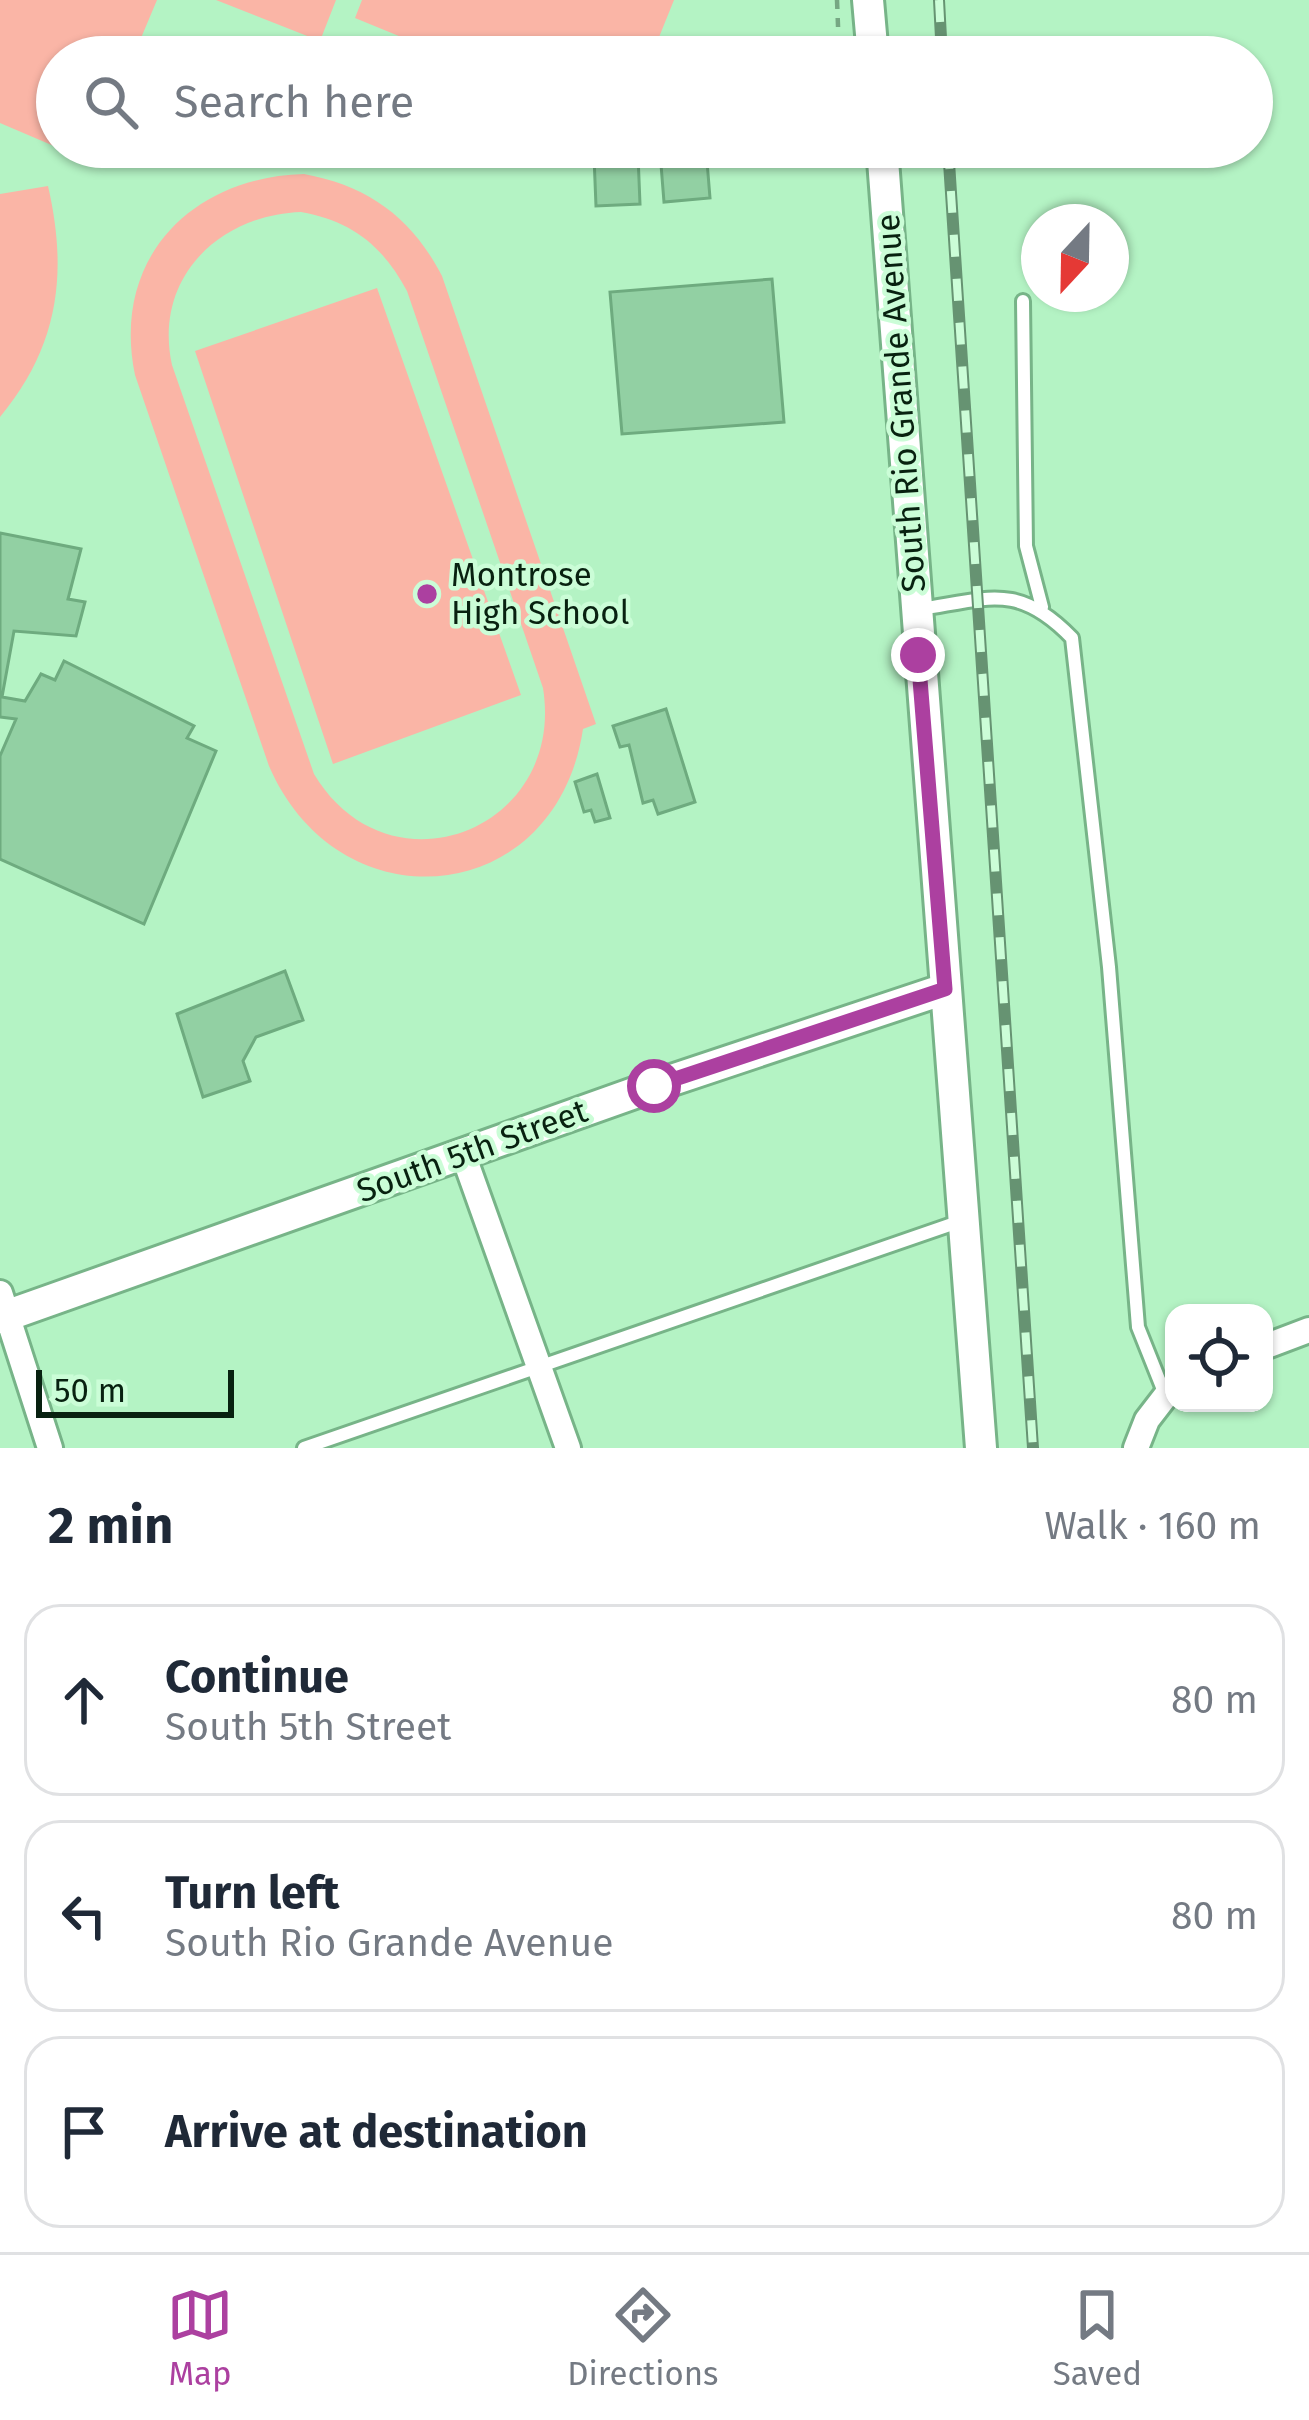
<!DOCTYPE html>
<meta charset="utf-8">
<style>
body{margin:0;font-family:"Fira Sans",sans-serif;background:#f2f2f3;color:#1f2937}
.controls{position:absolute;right:36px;bottom:36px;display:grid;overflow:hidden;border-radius:24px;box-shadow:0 3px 9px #0004}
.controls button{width:108px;height:108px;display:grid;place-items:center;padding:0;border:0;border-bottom:3px solid #e0e1e3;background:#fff;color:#1f2937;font:60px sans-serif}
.compass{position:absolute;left:1021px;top:204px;width:108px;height:108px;border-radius:50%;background:#fff;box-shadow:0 3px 9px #0004;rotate:202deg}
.scale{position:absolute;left:36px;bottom:30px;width:198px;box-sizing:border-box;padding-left:12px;border:6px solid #082110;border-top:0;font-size:33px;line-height:42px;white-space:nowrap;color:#082110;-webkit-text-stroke:9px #cbfdd7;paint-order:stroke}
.stop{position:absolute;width:36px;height:36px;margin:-27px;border:9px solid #ac40a0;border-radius:50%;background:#fff}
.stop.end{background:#ac40a0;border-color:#fff;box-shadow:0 3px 12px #0008}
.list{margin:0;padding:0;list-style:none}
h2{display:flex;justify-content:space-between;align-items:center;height:156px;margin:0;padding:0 48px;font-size:51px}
h2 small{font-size:39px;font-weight:400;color:#747a83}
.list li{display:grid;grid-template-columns:78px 1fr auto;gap:36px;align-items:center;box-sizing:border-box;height:192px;margin:0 24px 24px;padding:0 24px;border:3px solid #e0e1e3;border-radius:36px}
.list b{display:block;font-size:45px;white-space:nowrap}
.list p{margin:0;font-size:39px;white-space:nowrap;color:#747a83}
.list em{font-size:39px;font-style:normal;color:#747a83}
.icon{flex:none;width:66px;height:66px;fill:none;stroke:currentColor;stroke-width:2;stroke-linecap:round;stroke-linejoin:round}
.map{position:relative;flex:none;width:1309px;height:1448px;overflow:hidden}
.search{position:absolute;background:#fff;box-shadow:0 3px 9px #0004;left:36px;right:36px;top:36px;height:132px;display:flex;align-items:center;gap:30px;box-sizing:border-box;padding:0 42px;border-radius:66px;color:#747a83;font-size:45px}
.sheet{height:804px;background:#fff}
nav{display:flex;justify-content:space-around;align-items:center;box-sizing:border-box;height:168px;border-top:3px solid #e0e1e3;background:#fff;font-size:33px;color:#747a83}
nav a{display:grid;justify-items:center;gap:6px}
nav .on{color:#ac40a0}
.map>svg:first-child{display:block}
.green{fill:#fab5a6;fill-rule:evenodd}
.building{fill:#92d0a3;stroke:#6eab7f;stroke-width:3}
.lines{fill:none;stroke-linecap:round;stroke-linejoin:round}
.service-casing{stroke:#77b488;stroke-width:18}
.minor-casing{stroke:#77b488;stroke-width:30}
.tertiary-casing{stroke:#77b488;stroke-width:36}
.path{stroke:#76a783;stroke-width:4.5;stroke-dasharray:9 9;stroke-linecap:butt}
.service{stroke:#fff;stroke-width:12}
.minor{stroke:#fff;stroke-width:24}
.tertiary{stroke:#fff;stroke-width:30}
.rail-casing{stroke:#669372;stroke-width:12}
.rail{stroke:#cbfdd7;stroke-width:8;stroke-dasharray:22;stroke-linecap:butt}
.route{stroke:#ac40a0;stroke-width:15}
.poi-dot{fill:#ac40a0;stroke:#cbfdd7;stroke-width:4.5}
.labels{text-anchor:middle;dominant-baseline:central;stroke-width:9;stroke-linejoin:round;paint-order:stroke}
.street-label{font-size:33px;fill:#082110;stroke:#cbfdd7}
.poi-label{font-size:33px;fill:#082110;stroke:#cbfdd7;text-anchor:start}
</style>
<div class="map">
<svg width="1309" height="1448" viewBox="0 0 1309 1448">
<rect width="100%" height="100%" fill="#b4f3c4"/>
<!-- green -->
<path class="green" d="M0,0H157L133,57H57V147H95L89,161L0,123Z
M216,0H336L320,41Z
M362,0H674L651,57H450L355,18Z
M304,174C369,186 412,218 442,276L596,724L583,729C556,909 339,928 269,766L135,375C111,259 191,177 304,174ZM301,212C352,221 383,246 407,291L543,688C566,830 389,899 314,774L172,365C153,278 219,215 301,212Z
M48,186C68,273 59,346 0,417V194Z
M377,288L521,695L333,764L195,351Z"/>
<!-- building -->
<path class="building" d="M706,149L710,198L664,202L660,152Z
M638,155L640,204L596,206L594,156Z
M772,279L784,422L622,434L610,292Z
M0,533L81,549L68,599L85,602L76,636L14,631L2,697L25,701L41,674L55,680L64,661L194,726L187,738L216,751L144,924L0,859V756L16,719L0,717Z
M666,709L695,802L658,814L653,800L643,803L629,745L620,747L613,726Z
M597,774L610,818L595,822L591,810L584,812L575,782Z
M285,971L303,1020L256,1037L243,1061L250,1081L203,1097L177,1014Z"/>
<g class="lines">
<!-- service casing -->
<g class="service-casing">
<path id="service" d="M1023,301L1026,546L1042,607
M921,609C990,598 1019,583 1072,638L1109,967L1138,1327L1164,1392
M304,1448L961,1221"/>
</g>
<!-- minor casing -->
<g class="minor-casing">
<path id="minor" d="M463,1154L568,1448
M0,1293L50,1448
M1264,1347L1309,1330
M1136,1448L1147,1420L1174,1385"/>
</g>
<!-- tertiary casing -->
<g class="tertiary-casing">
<path id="tertiary" d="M868,0L873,57
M882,147L981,1448
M0,1318L654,1086L945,989"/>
</g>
<!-- path -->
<path class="path" d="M837,0L839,51"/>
<!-- service -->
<use href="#service" class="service"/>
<!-- minor -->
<use href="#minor" class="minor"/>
<!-- tertiary -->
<use href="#tertiary" class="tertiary"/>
<!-- rail casing -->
<g class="rail-casing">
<path id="rail" d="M939,0L942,57
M948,147L1033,1448"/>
</g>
<!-- rail -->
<use href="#rail" class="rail"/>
</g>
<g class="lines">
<!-- route -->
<path class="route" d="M654,1086L945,989L918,655"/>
</g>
<!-- markers -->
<circle class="poi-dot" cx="427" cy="594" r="12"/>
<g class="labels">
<!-- street labels -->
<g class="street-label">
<text transform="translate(901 403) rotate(-94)">South Rio Grande Avenue</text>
<text transform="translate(472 1151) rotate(-20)">South 5th Street</text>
</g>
<!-- poi labels -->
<g class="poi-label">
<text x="451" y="575">Montrose<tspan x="451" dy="38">High School</tspan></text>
</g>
</g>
</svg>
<div class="controls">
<button><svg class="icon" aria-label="locate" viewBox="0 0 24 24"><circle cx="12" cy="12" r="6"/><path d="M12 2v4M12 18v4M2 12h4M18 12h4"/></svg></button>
</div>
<svg class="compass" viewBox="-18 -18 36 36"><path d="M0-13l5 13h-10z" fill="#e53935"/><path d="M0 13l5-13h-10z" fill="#747a83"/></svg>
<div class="scale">50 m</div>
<div class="stop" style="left:654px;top:1086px"></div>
<div class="stop end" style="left:918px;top:655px"></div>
<div class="search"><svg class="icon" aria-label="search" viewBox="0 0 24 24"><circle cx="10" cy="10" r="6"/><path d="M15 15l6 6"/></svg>Search here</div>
</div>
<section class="sheet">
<h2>2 min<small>Walk · 160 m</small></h2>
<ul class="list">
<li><svg class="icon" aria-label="ahead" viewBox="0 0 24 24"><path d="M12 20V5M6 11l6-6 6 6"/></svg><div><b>Continue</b><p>South 5th Street</p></div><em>80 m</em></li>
<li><svg class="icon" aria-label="left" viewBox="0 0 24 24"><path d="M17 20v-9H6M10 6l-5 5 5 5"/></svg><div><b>Turn left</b><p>South Rio Grande Avenue</p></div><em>80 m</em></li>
<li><svg class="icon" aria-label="arrive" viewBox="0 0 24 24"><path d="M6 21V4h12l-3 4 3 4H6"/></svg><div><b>Arrive at destination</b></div></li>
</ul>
</section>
<nav>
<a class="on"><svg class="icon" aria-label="map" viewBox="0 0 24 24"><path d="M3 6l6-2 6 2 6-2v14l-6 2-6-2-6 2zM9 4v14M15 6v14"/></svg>Map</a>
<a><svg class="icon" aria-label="directions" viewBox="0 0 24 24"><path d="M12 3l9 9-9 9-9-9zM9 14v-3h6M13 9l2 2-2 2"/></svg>Directions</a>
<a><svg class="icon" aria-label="saved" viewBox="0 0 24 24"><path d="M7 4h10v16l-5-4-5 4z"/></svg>Saved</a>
</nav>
